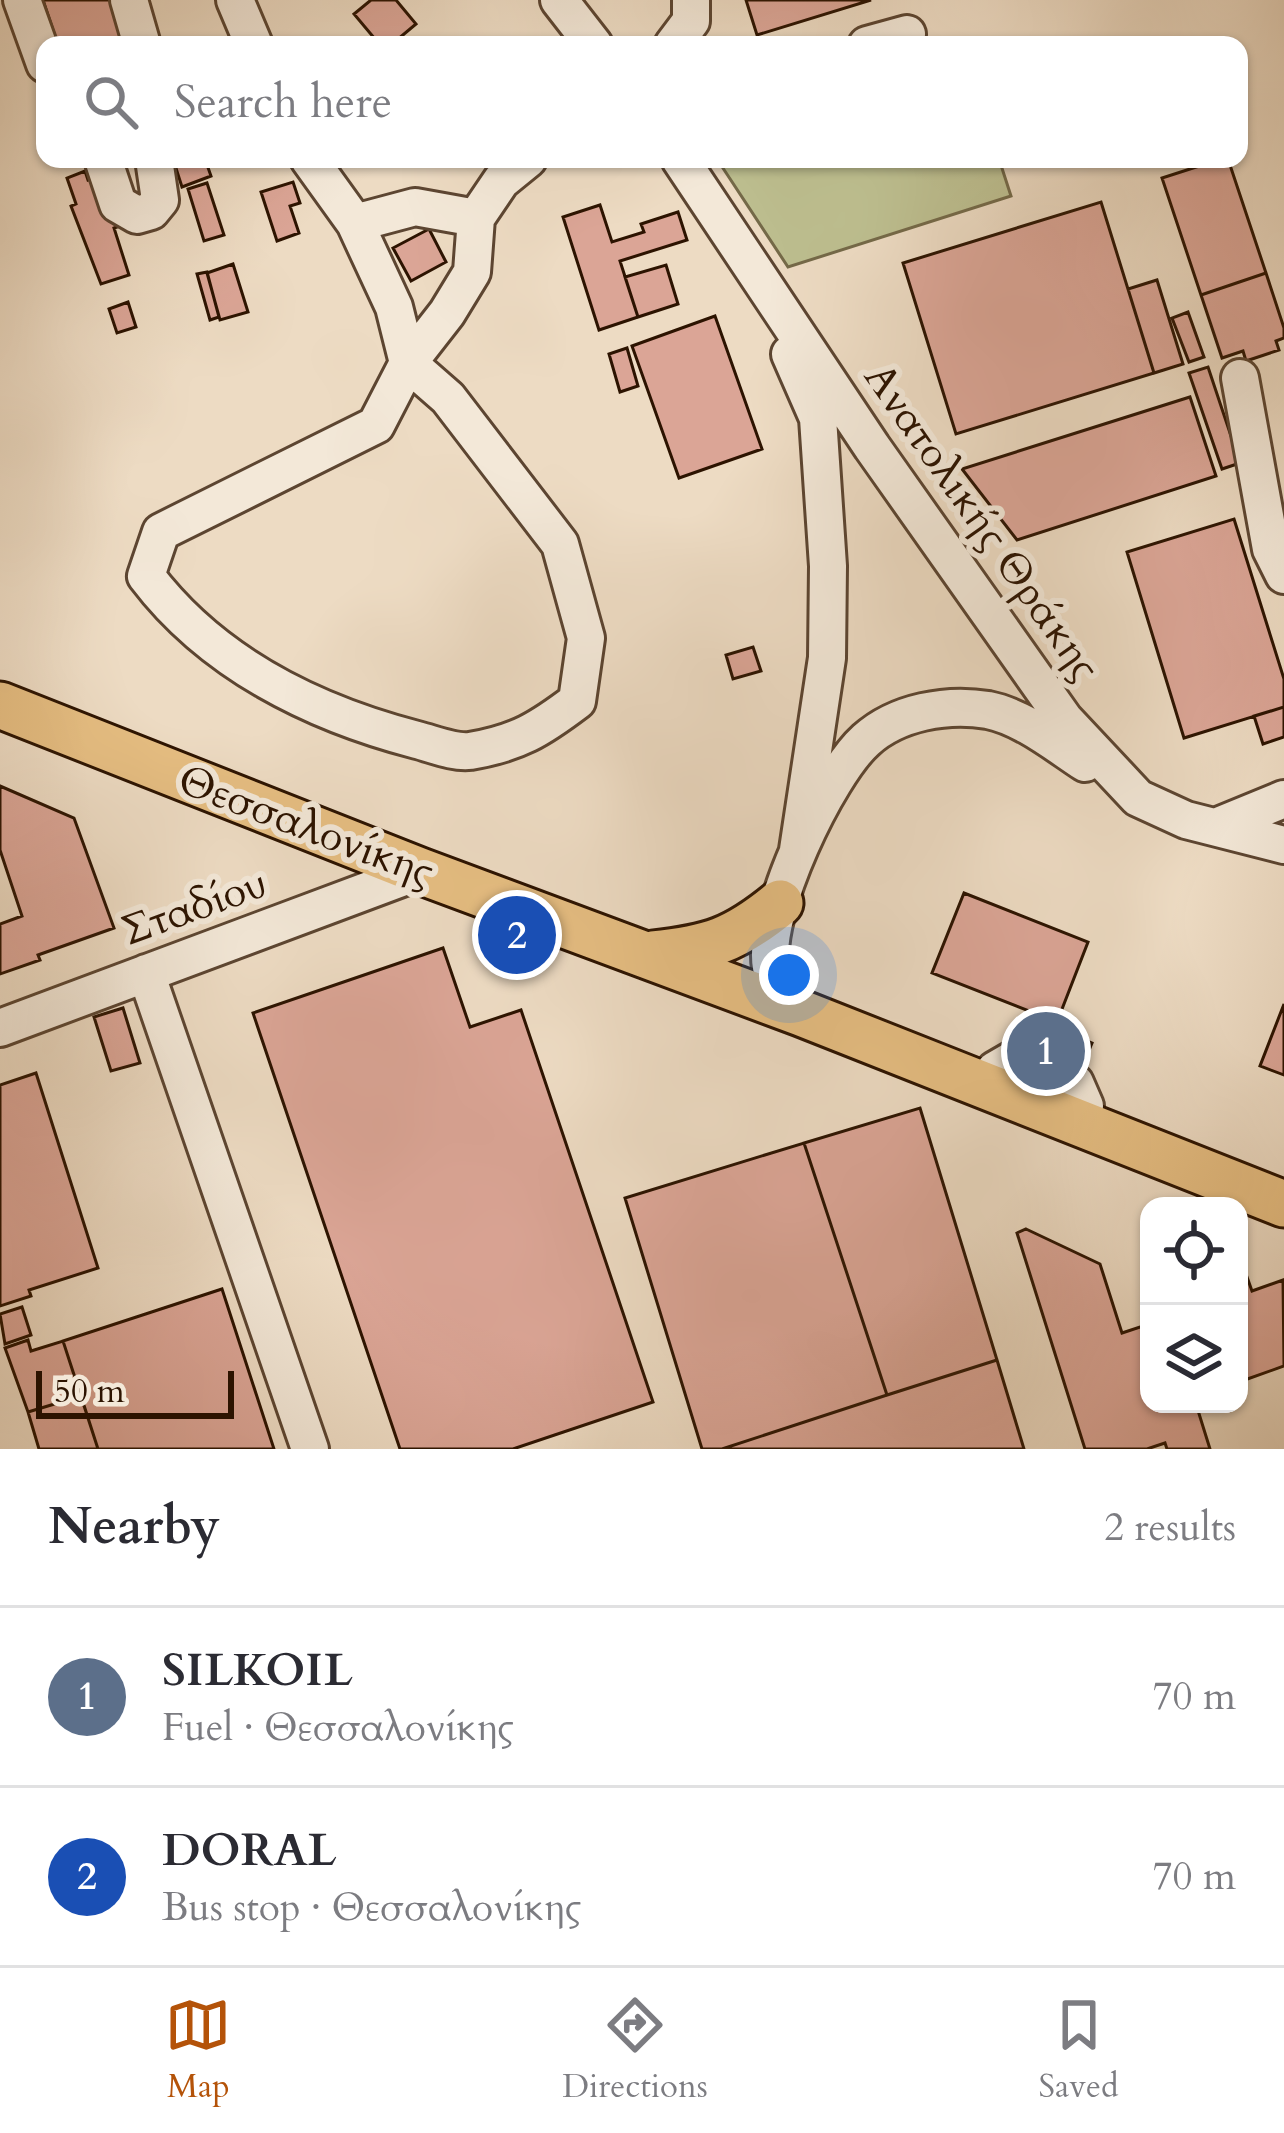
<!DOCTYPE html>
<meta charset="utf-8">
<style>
body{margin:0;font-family:Cardo,serif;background:#f2f2f3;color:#2b2b33}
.controls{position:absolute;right:36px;bottom:36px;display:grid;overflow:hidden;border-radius:24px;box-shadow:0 3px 9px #0004}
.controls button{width:108px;height:108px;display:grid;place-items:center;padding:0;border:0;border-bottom:3px solid #e1e1e2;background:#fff;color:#2b2b33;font:60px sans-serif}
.scale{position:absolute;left:36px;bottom:30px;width:198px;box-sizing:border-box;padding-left:12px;border:6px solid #2c1300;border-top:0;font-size:33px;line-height:42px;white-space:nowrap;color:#2c1300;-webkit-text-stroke:9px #f3e8d8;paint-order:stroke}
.you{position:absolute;left:789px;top:975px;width:42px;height:42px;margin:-30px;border:9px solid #fff;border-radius:50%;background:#1a73e8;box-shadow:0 0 0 18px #1a73e833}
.badge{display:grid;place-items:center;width:78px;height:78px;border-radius:50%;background:#b45309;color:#fff;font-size:39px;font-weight:700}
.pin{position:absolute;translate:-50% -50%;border:6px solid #fff;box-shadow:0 3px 12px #0006}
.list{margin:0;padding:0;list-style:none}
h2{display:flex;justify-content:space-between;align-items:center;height:156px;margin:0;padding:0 48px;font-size:51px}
h2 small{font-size:39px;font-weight:400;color:#7c7c81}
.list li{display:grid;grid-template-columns:78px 1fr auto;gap:36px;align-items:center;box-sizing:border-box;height:180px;padding:0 48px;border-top:3px solid #e1e1e2}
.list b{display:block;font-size:45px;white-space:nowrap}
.list p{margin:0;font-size:39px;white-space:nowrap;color:#7c7c81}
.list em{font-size:39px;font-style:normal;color:#7c7c81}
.icon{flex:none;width:66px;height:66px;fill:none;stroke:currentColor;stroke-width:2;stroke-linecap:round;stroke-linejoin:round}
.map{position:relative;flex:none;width:1284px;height:1449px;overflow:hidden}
.search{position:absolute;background:#fff;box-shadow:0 3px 9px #0004;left:36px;right:36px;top:36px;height:132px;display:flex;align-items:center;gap:30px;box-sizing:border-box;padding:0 42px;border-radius:24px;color:#7c7c81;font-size:45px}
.sheet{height:516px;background:#fff}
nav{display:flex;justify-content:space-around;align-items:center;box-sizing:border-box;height:168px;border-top:3px solid #e1e1e2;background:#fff;font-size:33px;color:#7c7c81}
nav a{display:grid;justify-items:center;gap:6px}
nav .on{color:#b45309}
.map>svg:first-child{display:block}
.green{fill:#bdbf90;stroke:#746948;stroke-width:3}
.building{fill:#dba596;stroke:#2c1300;stroke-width:3}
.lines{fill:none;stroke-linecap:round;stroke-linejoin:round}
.minor-casing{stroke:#5c4531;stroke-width:42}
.major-casing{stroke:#2c1300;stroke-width:51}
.minor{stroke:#f3e8d8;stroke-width:36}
.major{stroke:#e6be82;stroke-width:45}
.labels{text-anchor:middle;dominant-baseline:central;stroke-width:12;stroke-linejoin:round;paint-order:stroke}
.street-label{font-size:42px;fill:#2c1300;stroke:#f3e8d8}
</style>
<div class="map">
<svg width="1284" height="1449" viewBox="0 0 1284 1449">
<rect width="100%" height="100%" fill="#eddbc3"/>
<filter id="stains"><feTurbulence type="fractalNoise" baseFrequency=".00167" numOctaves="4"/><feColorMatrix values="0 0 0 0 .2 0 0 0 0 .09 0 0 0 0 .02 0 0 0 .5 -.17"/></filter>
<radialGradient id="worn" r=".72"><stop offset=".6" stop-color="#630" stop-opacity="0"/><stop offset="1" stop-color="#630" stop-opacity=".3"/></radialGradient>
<!-- green -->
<path class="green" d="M717,159H999L1011,196L788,267Z"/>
<!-- building -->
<path class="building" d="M43,0H121L134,40L117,45H58Z
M371,0H396L416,24L391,45H380L354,14Z
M746,0H871L757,35Z
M178,159H205L211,176L182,187L174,162Z
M1221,159H1228L1266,273L1201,295L1162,178Z
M85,171L88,180L106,174L123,225L114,228L129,275L101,284L71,206L76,204L67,178Z
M293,182L300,203L290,206L299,233L277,241L261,192Z
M207,183L224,235L204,241L188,189Z
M1101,202L1154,373L956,434L903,263Z
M600,205L612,242L644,232L641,224L678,212L687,240L620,261L638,317L599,330L563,217Z
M429,229L446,262L411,281L393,248Z
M233,264L248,312L220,320L207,273Z
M666,265L678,304L638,317L625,277Z
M207,272L219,317L210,320L197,274Z
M1266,273L1284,328V338L1276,341L1279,350L1246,361L1243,351L1222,358L1201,295Z
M1157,280L1183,364L1154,373L1128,289Z
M128,302L136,327L117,333L109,309Z
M1188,312L1204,357L1189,362L1172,318Z
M715,316L762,449L679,478L632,346Z
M627,348L638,386L620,392L609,354Z
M1208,367L1240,463L1222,469L1189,373Z
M1190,397L1216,476L1017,540L962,469Z
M1234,519L1284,679V707L1184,738L1127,552Z
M753,647L761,671L733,679L726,655Z
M1284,707V737L1263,744L1254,716Z
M0,786L74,818L114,928L38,955L40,960L0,974V924L22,916L0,850Z
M964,893L1088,942L1057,1022L932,973Z
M443,948L470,1027L521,1010L653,1402L513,1449H400L253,1013Z
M1284,1004V1075L1260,1066Z
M123,1008L140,1063L111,1071L94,1017Z
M1059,1029L1092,1043L1082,1067L1049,1054Z
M36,1073L98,1268L29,1290L31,1296L0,1306V1085Z
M920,1108L997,1360L887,1395L804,1143Z
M804,1143L887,1395L722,1449H702L625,1198Z
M1026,1229L1100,1264L1122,1333L1149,1324V1404H1196L1210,1449H1167L1165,1443L1147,1449H1085L1017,1233Z
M1241,1260L1252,1291L1283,1280L1284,1366L1239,1382Z
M222,1289L274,1449H98L63,1341Z
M22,1307L31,1335L5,1344L0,1314Z
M28,1340L31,1351L63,1341L81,1396L28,1412L5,1348Z
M997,1360L1024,1449H722L887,1395Z
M81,1396L98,1449H39L28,1412Z"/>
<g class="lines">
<!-- minor casing -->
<g class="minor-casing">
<path id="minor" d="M22,0L45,64
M129,0L142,45
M235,0L254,45
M559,0L594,45
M673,45L691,21V0
M867,45L907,34
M103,159L118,204L137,215L151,211L160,200L154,159
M309,159L355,223L394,307L408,363L448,398L560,544L586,638L577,701C540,729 518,743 470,751C454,753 433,744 417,740C313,713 212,663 146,576L161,532L376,425L408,363L447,313L472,272L476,218L501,181L528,159
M680,159L872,447L1064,719L1138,798L1186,820L1284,845
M355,223L415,207L476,218
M790,354L818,418L828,566L827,658L798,850
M1240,378L1271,549L1284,575
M1216,827L1284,799
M146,973L310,1449
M801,1013C790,999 774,984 771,967C761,914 827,775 866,740C897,712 947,703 988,710C1023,717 1056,744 1085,763
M0,1028L420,871
M995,1070L1014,1059L1075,1083L1085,1106"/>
</g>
<!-- major casing -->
<g class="major-casing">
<path id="major" d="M0,705L420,871L801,1013L1284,1204
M653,954C710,948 735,940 780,903"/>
</g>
<!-- minor -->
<use href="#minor" class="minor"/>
<!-- major -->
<use href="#major" class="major"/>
</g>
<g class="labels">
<!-- street labels -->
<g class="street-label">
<text transform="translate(982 522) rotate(55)">Ανατολικής Θράκης</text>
<text transform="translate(306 826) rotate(21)">Θεσσαλονίκης</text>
<text transform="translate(194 907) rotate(-20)">Σταδίου</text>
</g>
</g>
<rect width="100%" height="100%" filter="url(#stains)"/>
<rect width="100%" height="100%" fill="url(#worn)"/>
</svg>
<div class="controls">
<button><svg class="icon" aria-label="locate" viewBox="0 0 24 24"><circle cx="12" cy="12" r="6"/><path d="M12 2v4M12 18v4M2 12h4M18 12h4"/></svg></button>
<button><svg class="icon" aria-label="layers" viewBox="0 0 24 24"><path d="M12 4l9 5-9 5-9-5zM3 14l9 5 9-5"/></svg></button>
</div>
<div class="scale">50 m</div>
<div class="you"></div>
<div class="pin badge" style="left:1046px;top:1051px;background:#5c6f8a">1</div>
<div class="pin badge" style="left:517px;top:935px;background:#1a4fb4">2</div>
<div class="search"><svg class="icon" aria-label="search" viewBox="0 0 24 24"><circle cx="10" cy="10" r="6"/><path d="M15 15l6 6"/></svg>Search here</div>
</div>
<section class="sheet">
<h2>Nearby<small>2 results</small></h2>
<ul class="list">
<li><span class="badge" style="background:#5c6f8a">1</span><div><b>SILKOIL</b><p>Fuel · Θεσσαλονίκης</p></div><em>70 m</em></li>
<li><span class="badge" style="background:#1a4fb4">2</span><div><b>DORAL</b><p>Bus stop · Θεσσαλονίκης</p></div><em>70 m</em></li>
</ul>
</section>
<nav>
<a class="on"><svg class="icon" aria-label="map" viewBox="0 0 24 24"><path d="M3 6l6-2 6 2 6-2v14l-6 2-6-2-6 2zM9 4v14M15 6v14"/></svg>Map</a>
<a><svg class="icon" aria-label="directions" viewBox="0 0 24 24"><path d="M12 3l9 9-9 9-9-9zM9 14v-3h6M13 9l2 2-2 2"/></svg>Directions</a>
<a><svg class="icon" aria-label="saved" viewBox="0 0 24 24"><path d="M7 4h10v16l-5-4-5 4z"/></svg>Saved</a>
</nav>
